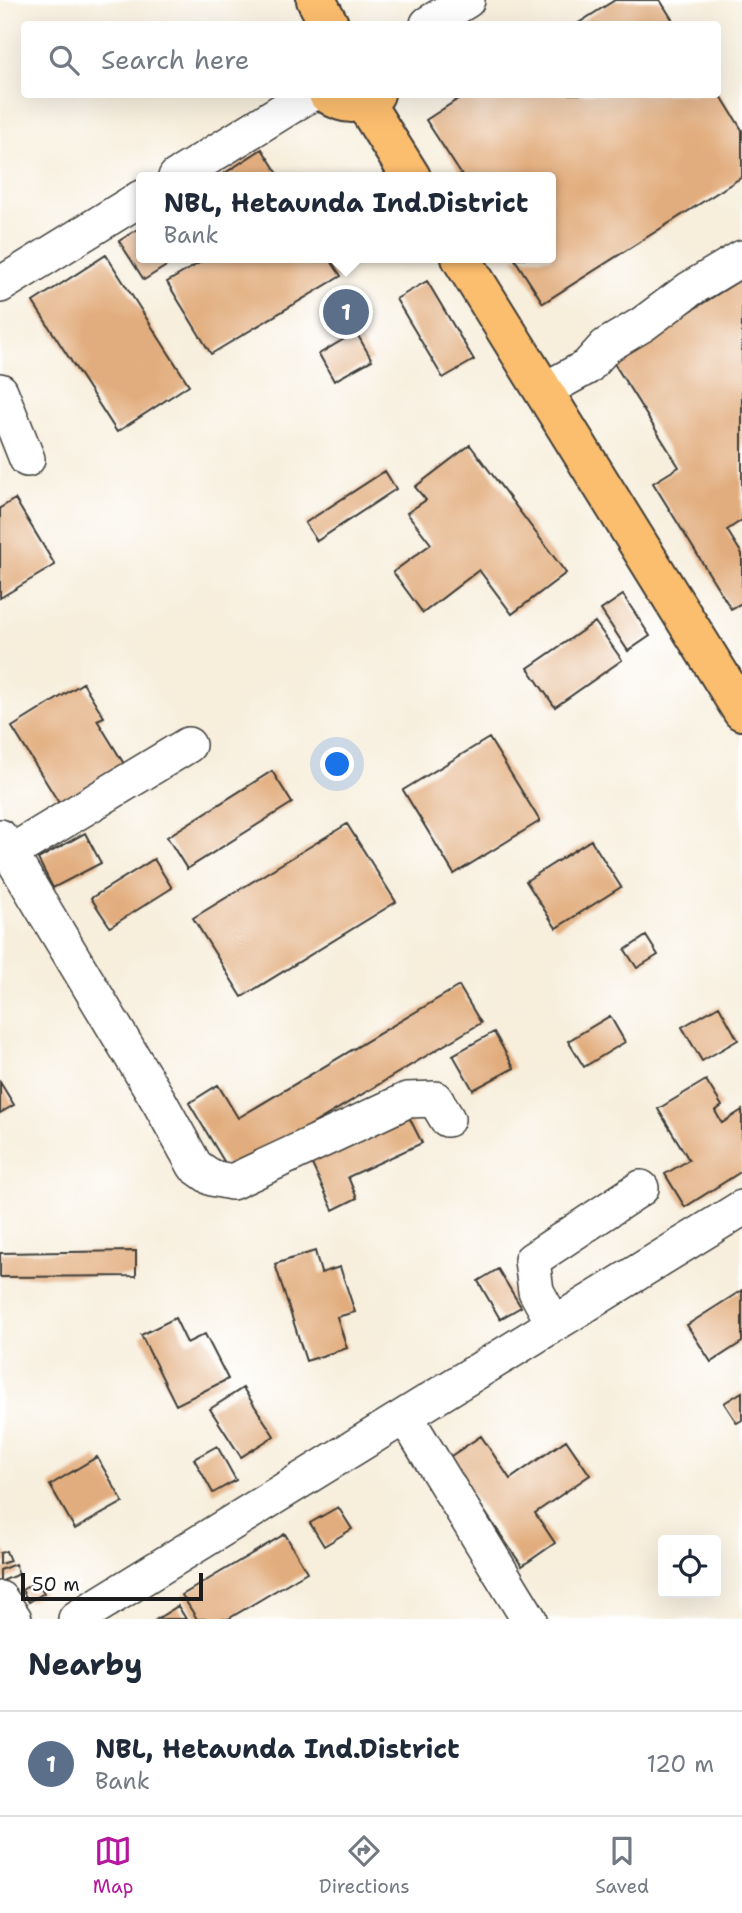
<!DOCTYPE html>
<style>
body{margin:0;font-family:"Shantell Sans",sans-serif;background:#f6f6f7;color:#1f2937}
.controls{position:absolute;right:21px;bottom:21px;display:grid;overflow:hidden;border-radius:7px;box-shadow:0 7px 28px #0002}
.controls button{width:63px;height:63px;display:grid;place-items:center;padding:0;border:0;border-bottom:2px solid #e0e1e3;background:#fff;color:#1f2937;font:35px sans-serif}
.scale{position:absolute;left:21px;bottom:18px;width:182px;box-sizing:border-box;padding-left:7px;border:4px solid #1c1c1c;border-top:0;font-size:19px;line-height:24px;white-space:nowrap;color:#1c1c1c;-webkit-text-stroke:5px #fff;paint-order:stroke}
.you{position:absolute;left:338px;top:765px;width:24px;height:24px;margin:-18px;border:5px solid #fff;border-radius:50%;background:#1a73e8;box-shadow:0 0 0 10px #1a73e833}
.badge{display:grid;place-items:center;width:46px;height:46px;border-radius:50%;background:#b5179e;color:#fff;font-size:23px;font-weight:700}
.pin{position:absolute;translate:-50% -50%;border:4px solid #fff;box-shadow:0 2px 7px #0006}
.popup{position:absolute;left:136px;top:172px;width:420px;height:91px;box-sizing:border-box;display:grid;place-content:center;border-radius:7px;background:#fff;filter:drop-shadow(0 2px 5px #0005);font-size:23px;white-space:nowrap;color:#747a83}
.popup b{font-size:26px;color:#1f2937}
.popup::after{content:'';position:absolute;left:50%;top:100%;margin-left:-14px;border:14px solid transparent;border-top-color:#fff}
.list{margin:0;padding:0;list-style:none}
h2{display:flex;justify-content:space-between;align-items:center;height:91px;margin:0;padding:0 28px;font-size:30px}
h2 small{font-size:23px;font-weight:400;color:#747a83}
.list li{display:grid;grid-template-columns:46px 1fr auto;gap:21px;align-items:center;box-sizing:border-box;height:105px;padding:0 28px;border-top:2px solid #e0e1e3}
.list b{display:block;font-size:26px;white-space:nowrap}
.list p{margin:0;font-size:23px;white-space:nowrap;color:#747a83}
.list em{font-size:23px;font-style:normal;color:#747a83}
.icon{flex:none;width:38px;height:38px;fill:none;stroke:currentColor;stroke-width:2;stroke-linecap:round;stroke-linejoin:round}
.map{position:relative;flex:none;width:742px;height:1619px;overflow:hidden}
.search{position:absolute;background:#fff;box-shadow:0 7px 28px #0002;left:21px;right:21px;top:21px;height:77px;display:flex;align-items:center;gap:18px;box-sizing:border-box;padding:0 24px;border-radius:7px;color:#747a83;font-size:26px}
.sheet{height:196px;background:#fff}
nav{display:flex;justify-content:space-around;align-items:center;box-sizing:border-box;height:98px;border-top:2px solid #e0e1e3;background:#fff;font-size:19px;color:#747a83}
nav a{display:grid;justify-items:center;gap:4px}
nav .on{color:#b5179e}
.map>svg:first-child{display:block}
.building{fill:#e2ad7e}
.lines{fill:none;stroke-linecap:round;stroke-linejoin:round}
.minor-casing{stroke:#3d3c39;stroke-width:38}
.highway-casing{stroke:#3d3c39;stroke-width:42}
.minor{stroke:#fff;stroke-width:35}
.highway{stroke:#fbbd6e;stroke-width:38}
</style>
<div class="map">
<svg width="742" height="1619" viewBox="0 0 742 1619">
<rect width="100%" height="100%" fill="#fff"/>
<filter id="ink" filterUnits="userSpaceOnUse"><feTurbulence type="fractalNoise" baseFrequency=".0143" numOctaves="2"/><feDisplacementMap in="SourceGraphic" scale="14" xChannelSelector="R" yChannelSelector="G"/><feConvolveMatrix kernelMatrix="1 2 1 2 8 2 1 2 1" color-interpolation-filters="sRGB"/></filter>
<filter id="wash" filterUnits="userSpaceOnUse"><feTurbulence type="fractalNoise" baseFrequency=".00686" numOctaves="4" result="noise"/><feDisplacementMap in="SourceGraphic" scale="28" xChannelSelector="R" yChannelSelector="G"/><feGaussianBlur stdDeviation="1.57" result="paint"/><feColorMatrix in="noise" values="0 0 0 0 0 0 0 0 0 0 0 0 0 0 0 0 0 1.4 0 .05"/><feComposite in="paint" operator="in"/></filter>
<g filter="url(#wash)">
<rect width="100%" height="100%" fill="#f7eedc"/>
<g id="blocks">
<!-- building -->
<path class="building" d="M615,0H660L675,24H577Z
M718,91L742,130V177L543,303L514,258H551V177H463L426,120L466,94H718Z
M262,149L280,177H219Z
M141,227V258H179L144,280L119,241Z
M106,255L189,385L117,432L33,302Z
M208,258H329L341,276L211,354L167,282Z
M742,279V520L727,530L742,554V603L731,609L653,483L679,467L612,360Z
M427,281L474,360L443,378L396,299Z
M356,332L372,360L334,381L319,354Z
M470,445L566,573L512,614L479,570L423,613L393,572L431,544L407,513L426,500L415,487Z
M385,471L396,489L317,541L305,523Z
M15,499L55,565L0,598V508Z
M623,595L650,636L628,651L601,610Z
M595,622L622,660L555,707L528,668Z
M83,683L104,717L97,720L124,764L59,803L12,727Z
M489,738L540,821L454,874L403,790Z
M272,771L292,803L187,869L167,837Z
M347,824L396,902L242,997L193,918Z
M85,833L101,863L53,888L38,859Z
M591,840L621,887L556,928L526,881Z
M154,859L172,888L110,927L91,898Z
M646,936L658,955L637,968L625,950Z
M459,986L481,1023L231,1173L189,1103L218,1085L238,1118Z
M719,1006L738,1040L702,1061L682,1027Z
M610,1016L625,1042L584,1067L568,1041Z
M494,1032L514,1068L473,1090L453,1055Z
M706,1080L722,1106L715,1111L722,1123L742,1110V1171L685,1207L665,1174L689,1160L658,1109Z
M0,1082L14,1105L0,1113Z
M407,1113L422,1143L348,1177L357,1198L333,1210L309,1158Z
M136,1251V1276L0,1277V1253Z
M315,1251L321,1273L340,1267L355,1312L337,1317L347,1348L306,1361L275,1264Z
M498,1269L521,1307L500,1319L478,1281Z
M742,1290V1342L711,1362L687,1325Z
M175,1318L187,1343L205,1334L228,1379L176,1405L141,1335Z
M243,1388L274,1436L241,1457L210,1409Z
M742,1392V1420L737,1423L724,1403Z
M481,1436L510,1479L566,1440L590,1475L535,1513L555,1543L522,1566L448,1458Z
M217,1446L236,1480L213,1493L194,1459Z
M97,1457L123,1502L75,1529L50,1485Z
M338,1507L352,1529L324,1546L310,1523Z
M285,1534L307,1572L228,1619H197L182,1595Z
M6,1551L10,1561L0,1564V1553Z
M15,1564L19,1574L0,1582V1570Z
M37,1581L44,1593L29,1602L22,1590Z
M178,1606L186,1619H157Z"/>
</g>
</g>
<g filter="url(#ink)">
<use href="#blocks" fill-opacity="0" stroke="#3d3c39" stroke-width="2"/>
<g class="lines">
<!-- minor casing -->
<g class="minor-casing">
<path id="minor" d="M428,24L467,0
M176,177L310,94
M0,285L141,198
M0,391L27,459
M543,391L587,367L606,346L643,324L690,289L742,258
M0,837L160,1103L195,1166L212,1178L232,1182L407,1100L435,1099L447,1119
M10,853L188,745
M554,1324L536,1291L532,1260L641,1188
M405,1416L529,1619
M0,1599L14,1619
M76,1619L742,1208"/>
</g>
<!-- highway casing -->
<g class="highway-casing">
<path id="highway" d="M316,0L329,24
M328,94C345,106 358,106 375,94
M364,102L411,177
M461,258L742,711"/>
</g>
<!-- minor -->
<use href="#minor" class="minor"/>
<!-- highway -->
<use href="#highway" class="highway"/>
</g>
</g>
</svg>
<div class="controls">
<button><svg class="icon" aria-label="locate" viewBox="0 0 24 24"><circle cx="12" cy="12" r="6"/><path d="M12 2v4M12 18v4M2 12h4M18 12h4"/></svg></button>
</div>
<div class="scale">50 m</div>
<div class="you"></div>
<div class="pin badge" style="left:346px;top:312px;background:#5c6f8a">1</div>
<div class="popup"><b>NBL, Hetaunda Ind.District</b>Bank</div>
<div class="search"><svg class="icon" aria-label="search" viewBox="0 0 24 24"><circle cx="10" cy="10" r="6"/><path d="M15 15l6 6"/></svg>Search here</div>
</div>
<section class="sheet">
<h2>Nearby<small></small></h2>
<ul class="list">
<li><span class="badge" style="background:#5c6f8a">1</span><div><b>NBL, Hetaunda Ind.District</b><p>Bank</p></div><em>120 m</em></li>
</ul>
</section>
<nav>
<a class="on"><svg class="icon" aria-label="map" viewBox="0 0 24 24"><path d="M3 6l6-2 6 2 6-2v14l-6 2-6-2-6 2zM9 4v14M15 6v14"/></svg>Map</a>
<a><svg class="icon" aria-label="directions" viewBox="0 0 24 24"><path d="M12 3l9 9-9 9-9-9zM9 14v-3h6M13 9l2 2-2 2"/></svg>Directions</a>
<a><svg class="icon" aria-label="saved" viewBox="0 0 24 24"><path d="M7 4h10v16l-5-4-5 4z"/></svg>Saved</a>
</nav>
